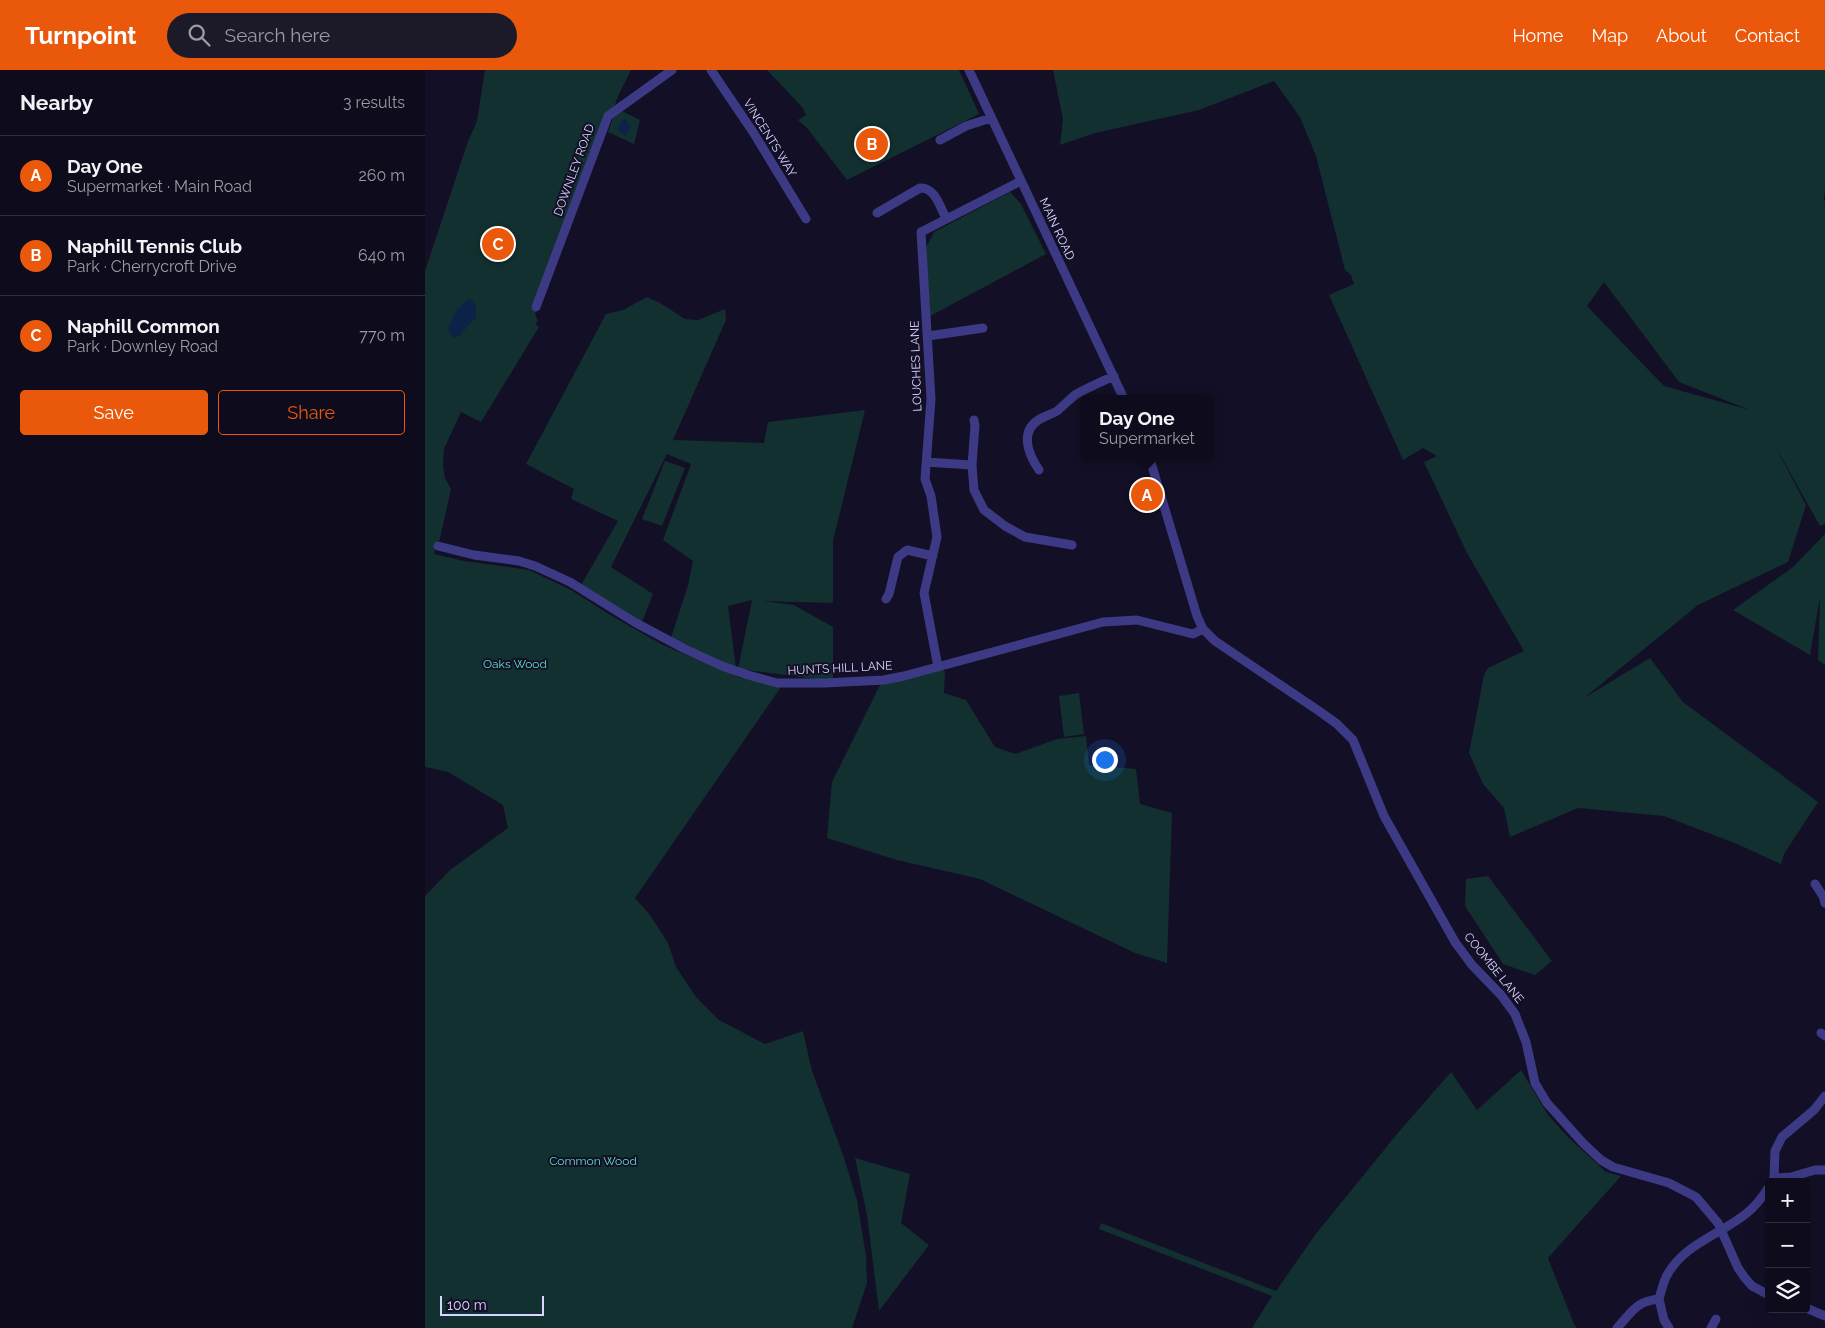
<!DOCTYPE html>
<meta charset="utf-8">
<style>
body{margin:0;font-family:Raleway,sans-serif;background:#1c1929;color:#f1f3f6}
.controls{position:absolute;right:15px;bottom:15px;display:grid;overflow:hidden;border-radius:5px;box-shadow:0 5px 20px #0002}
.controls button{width:45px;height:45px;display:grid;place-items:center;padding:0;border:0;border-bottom:1px solid #2e2b3b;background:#0e0b1c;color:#f1f3f6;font:25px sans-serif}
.scale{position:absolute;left:15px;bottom:12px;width:104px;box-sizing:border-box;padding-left:5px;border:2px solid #d9d4ff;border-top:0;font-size:14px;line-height:18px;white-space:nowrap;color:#d9d4ff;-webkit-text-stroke:4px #130f26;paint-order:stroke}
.you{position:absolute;left:679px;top:689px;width:18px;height:18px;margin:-12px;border:4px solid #fff;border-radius:50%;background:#1a73e8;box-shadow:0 0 0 8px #1a73e833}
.badge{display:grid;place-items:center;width:32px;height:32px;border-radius:50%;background:#ea580c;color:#fff;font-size:16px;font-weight:700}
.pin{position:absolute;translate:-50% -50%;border:2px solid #fff;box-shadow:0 1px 5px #0006}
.popup{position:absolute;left:656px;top:325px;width:132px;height:65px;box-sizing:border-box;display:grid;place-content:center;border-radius:5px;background:#0e0b1c;filter:drop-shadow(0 1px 4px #0005);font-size:16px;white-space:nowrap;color:#9b9ba3}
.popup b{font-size:19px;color:#f1f3f6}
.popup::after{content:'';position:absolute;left:50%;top:100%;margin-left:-10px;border:10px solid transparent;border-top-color:#0e0b1c}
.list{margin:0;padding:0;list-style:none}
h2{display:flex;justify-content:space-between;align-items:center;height:65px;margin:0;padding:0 20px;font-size:21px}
h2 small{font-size:16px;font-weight:400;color:#9b9ba3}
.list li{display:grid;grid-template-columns:32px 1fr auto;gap:15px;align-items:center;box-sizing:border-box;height:80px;padding:0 20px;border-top:1px solid #2e2b3b}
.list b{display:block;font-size:19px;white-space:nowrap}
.list p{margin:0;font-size:16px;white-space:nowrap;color:#9b9ba3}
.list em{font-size:16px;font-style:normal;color:#9b9ba3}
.actions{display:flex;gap:10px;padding:15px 20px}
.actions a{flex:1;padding:11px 0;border:1px solid #ea580c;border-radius:5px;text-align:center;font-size:18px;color:#ea580c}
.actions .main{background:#ea580c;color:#fff}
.icon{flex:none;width:28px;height:28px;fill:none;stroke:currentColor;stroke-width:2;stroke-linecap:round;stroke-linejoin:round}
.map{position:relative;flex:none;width:1400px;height:1258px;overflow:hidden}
header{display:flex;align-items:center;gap:30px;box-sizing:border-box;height:70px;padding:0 25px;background:#ea580c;color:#fff}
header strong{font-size:24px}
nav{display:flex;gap:28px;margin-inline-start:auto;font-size:18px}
.search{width:350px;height:45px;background:#1c1929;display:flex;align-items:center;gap:12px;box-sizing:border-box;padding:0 18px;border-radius:28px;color:#9b9ba3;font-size:19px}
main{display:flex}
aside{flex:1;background:#0e0b1c}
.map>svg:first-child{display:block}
.green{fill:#12302f;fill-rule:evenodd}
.water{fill:#0c2248}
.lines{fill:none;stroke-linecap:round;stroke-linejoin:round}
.minor{stroke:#3d3a85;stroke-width:9}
.labels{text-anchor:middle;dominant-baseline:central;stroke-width:4;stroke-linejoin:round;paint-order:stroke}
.street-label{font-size:12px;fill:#d9d4ff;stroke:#130f26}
.park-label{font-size:12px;fill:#5fe0c0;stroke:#130f26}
</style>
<header>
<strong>Turnpoint</strong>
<div class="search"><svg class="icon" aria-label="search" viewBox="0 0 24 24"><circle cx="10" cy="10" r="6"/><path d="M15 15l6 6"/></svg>Search here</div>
<nav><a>Home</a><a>Map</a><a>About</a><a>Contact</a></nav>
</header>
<main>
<aside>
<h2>Nearby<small>3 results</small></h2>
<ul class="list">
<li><span class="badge">A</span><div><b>Day One</b><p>Supermarket · Main Road</p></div><em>260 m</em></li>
<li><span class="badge">B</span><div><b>Naphill Tennis Club</b><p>Park · Cherrycroft Drive</p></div><em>640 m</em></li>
<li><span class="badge">C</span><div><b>Naphill Common</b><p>Park · Downley Road</p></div><em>770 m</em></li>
</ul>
<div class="actions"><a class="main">Save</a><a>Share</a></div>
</aside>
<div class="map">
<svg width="1400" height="1258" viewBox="0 0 1400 1258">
<rect width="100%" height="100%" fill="#130f26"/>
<!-- green -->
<path class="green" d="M60,0H206L193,26L170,92L110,244L113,251L110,254L114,257L56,352L36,342L19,379L18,395L20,408L26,419L15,469L12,473L9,484L39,491L104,500L146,520L187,546L238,575L314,607L356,617L210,828L225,845L243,873L251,897L271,927L294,950L340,974L378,961L387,1001L418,1085L432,1130L441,1186L442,1213L427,1258H0V826L25,800L83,758L78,735L23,702L0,697V201L42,74L52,51Z
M342,0H534L554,44L422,110L382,58L373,50L381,45L378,38Z
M628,0H1400V121L1399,130L1400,131V454L1395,456L1348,372L1381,435L1363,492L1273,535L1159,628L1225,588L1258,632L1393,732L1359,784L1356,794L1312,774L1239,746L1153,738L1085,767L1079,738L1058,714L1044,683L1059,605L1063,598L1099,581L1042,483L999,392L1012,386L998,378L978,390L904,225L929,214L926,205L920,200L891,86L875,47L849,11L774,40L670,63L635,75L638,49ZM1179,212L1254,312L1325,340L1239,316L1162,236Z
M195,40L215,50L209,74L183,62L189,45Z
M585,122L596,134L621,184L505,246L501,178L509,162Z
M222,227L235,233L260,249L273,250L300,239L301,250L248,370L339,373L343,352L440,340L408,471V533L338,531L369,535L408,557V611L313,599L327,530L303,536L311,598L246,568L263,515L268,491L238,470L266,394L242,384L186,497L228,524L217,552L156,515L193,451L146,429L149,419L101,394L181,244L198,240Z
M240,391L260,398L237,456L217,449Z
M1400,464V595L1393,590L1395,527L1385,585L1308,540L1368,497Z
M517,599L520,602L519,623L541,630L570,677L590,684L632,669L661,666L664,695L711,699L715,734L747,743L742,893L710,883L555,809L472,790L402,768L407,712L456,613Z
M654,623L659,664L639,667L634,626Z
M1063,806L1127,891L1110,905L1078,894L1040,836L1041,809Z
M1096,1000L1123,1045L1145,1069L1181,1102L1196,1106L1123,1188L1149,1254L1152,1258H827L847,1226L674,1159L676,1153L851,1221L890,1165L972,1064L1026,1002L1052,1040Z
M430,1088L485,1104L476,1153L504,1175L454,1241L442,1145Z"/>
<!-- water -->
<path class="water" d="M200,49L206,57L201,66L195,62L193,57L197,50Z
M45,228L51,236V247L34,266L28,268L23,260C28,246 32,237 45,228Z"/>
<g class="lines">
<!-- minor -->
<path class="minor" d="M286,0L328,62L381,149
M544,0L699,329
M515,70L541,56L566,48
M452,143L495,118C510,117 515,137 521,148
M111,237L183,46L247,0
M503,266L558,258
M724,386L772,546L778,559L790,571L894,641L912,654L928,670L959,746L1030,872L1047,895L1076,925L1090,944L1101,972L1110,1013L1122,1033L1158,1073L1176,1090L1188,1097L1244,1113L1271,1127L1293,1153L1313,1198L1320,1208L1327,1216L1344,1225
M501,392L547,395L549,420L559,440L580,456L600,467L647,475
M547,395L550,356L549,350
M614,400C603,384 594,361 615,349C620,346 627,344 632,341C638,336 644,330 650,325C662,318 676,312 689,306
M13,476L49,485L94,491L110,496L145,512L211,553L260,579L297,596L323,605L352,613H400L459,610L479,606L678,552L712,550L768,564L778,559
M461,529L464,524L473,487L482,480L508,486
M513,597L499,523L512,467L506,426L500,409L506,329L496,162L596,111
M1390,814L1398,826L1400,833
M1396,963L1400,966
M1349,1108L1366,1107L1390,1100H1400
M1347,1112L1349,1108L1350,1081L1357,1067L1389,1040L1400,1026
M1234,1229L1239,1250L1244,1258
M1381,1238L1400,1246
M1192,1258C1207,1242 1211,1231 1234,1229C1236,1222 1238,1214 1241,1207C1258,1174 1295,1165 1322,1143C1331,1136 1338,1126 1344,1117
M1286,1258L1291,1249"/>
</g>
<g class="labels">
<!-- street labels -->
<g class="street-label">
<text transform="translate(345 68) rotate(58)">VINCENTS WAY</text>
<text transform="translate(149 100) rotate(-70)">DOWNLEY ROAD</text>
<text transform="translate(632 159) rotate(65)">MAIN ROAD</text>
<text transform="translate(491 296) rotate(-92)">LOUCHES LANE</text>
<text transform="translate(415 598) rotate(-3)">HUNTS HILL LANE</text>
<text transform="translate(1069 898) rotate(51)">COOMBE LANE</text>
</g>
<!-- park labels -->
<g class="park-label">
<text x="90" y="594">Oaks Wood</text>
<text x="168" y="1091">Common Wood</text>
</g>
</g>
</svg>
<div class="controls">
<button>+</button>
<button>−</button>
<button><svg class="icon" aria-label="layers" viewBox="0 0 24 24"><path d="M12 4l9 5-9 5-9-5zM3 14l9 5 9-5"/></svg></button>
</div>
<div class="scale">100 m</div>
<div class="you"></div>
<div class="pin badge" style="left:722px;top:425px">A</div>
<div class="popup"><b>Day One</b>Supermarket</div>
<div class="pin badge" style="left:447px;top:74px">B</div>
<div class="pin badge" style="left:73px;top:174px">C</div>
</div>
</main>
